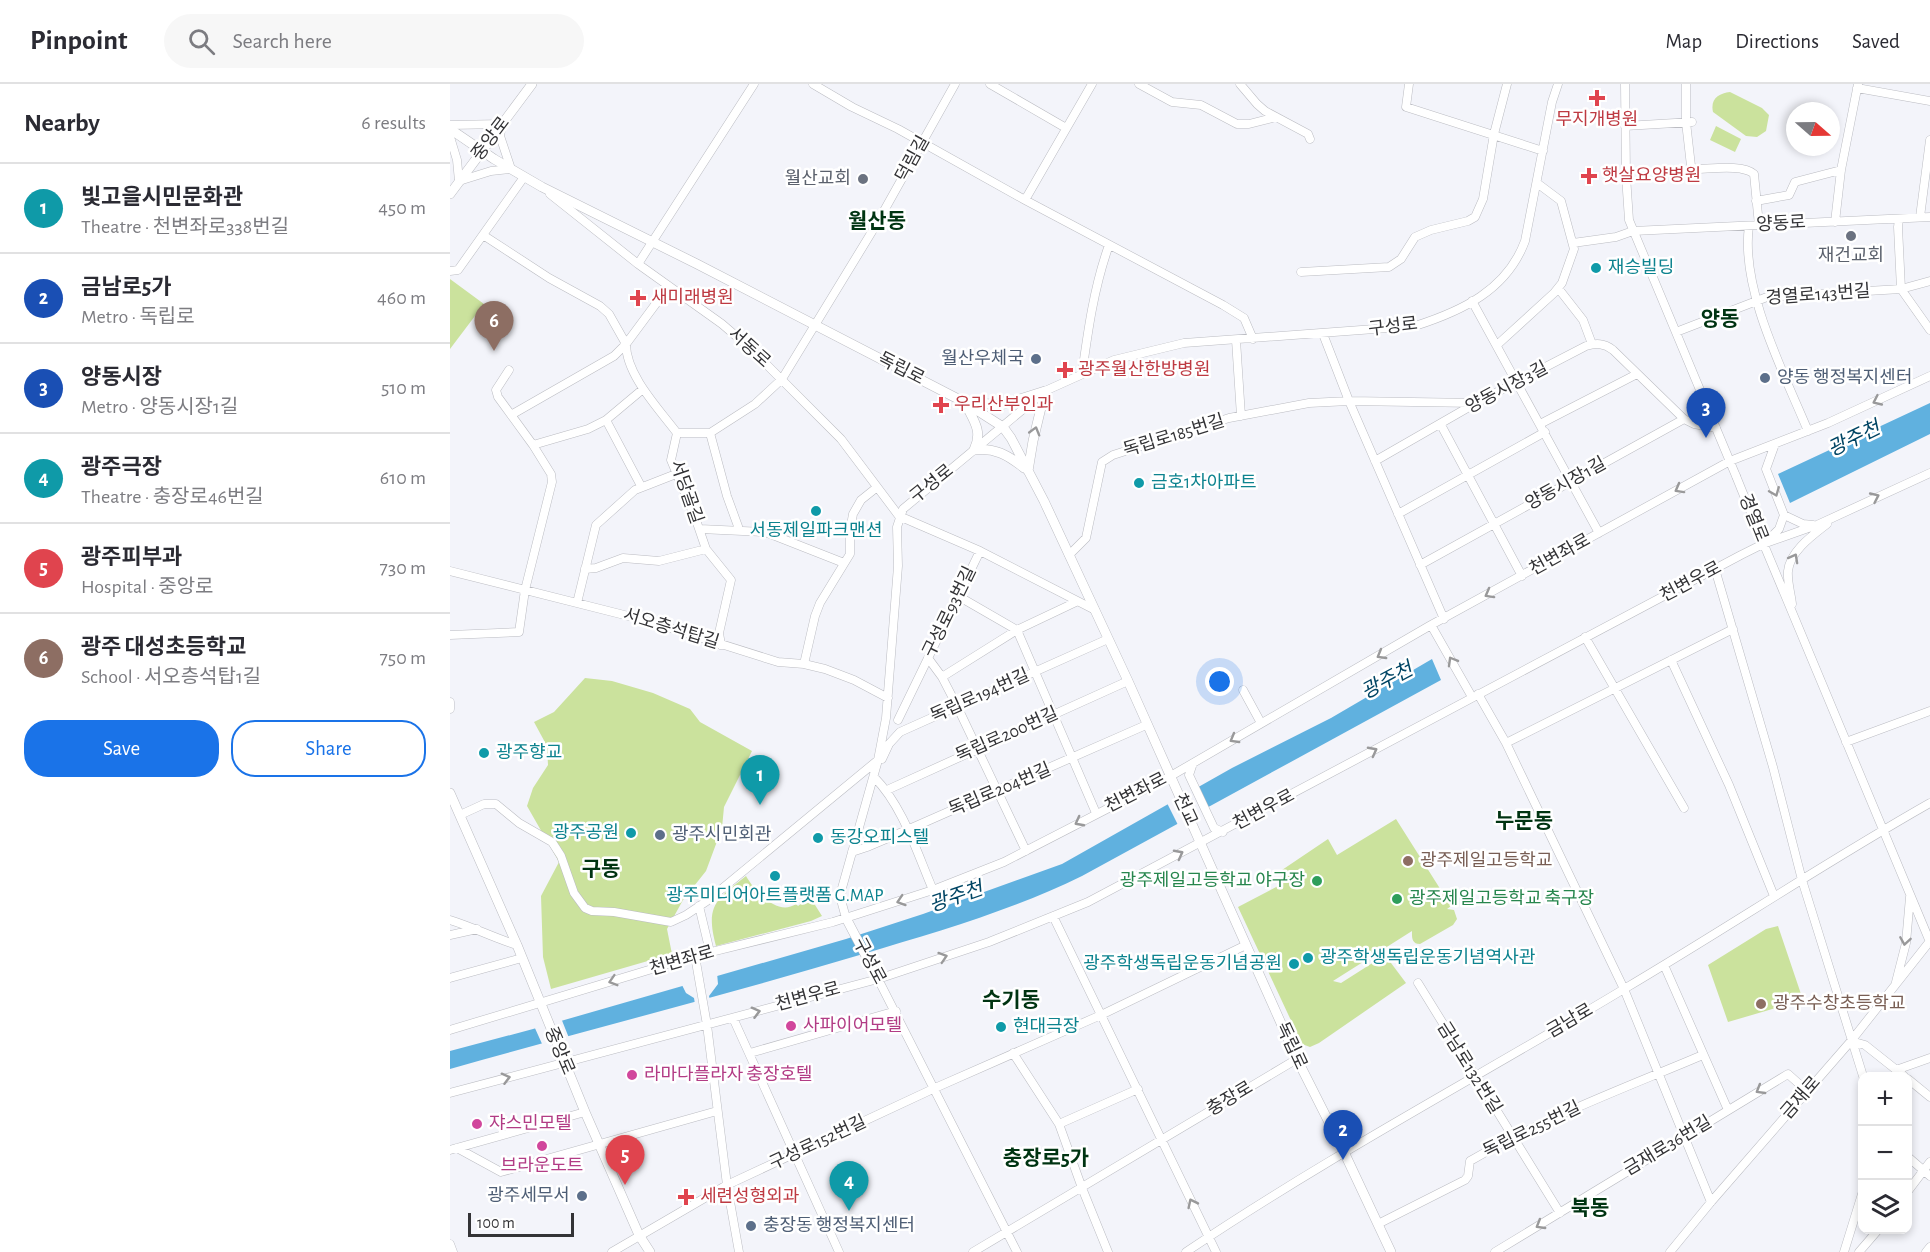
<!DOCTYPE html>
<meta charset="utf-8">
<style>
body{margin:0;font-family:"Alegreya Sans","Noto Sans KR",sans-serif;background:#f7f7f7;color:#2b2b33}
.controls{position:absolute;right:18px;bottom:18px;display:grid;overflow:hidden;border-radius:12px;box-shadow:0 3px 9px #0003}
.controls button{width:54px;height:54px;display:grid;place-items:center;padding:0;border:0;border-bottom:2px solid #e1e1e2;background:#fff;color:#2b2b33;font:30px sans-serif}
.compass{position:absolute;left:1336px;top:18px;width:54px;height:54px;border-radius:50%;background:#fff;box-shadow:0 3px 9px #0003;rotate:110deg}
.scale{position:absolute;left:18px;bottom:15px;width:106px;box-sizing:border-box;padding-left:6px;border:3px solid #333336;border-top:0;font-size:16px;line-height:21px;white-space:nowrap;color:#333336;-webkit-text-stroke:4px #fff;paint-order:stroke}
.you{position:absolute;left:770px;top:598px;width:21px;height:21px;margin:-15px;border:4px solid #fff;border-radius:50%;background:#1a73e8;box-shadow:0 0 0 9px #1a73e833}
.badge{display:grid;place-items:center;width:39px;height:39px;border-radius:50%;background:#1a73e8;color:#fff;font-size:20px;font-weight:700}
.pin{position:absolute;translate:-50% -50px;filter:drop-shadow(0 2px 3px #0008)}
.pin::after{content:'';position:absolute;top:32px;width:21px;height:18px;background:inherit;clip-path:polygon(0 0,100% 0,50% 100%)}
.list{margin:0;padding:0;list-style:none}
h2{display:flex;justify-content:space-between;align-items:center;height:78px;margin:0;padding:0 24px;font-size:26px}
h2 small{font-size:20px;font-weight:400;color:#7c7c81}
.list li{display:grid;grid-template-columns:39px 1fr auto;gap:18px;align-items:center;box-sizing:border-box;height:90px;padding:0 24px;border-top:2px solid #e1e1e2}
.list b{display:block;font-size:22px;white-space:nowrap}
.list p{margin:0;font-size:20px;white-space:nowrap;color:#7c7c81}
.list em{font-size:20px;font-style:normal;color:#7c7c81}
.actions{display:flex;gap:12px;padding:18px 24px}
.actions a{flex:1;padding:14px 0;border:2px solid #1a73e8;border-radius:24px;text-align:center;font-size:21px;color:#1a73e8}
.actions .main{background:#1a73e8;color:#fff}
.icon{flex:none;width:33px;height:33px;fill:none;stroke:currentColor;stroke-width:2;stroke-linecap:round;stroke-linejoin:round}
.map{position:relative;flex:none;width:1480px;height:1168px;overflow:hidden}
header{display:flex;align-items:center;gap:36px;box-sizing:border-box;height:84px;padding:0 30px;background:#fff;border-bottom:2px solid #e1e1e2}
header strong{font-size:28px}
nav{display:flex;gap:33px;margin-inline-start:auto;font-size:21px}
.search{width:420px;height:54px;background:#f7f7f7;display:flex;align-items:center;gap:15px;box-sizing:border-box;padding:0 21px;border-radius:33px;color:#7c7c81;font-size:22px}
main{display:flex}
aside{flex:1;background:#fff}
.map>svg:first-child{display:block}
.green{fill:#cbe29d}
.water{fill:#60b1df}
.pier{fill:#f3f4fa}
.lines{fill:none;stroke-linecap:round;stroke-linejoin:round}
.minor-casing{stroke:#bbbcc2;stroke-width:9}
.major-casing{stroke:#bbbcc2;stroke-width:10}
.minor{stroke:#fff;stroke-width:8}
.major{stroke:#fff;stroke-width:9}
.minor-bridge-casing{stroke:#bbbcc2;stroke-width:9;stroke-linecap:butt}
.minor-bridge{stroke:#fff;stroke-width:8}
.oneway{stroke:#99999a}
.health-dot{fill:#e0444e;stroke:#fff;stroke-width:2}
.worship-dot{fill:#6b7280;stroke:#fff;stroke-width:2}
.culture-dot{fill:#0f9aa8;stroke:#fff;stroke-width:2}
.service-dot{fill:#5c6f8a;stroke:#fff;stroke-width:2}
.education-dot{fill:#8d6e63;stroke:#fff;stroke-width:2}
.leisure-dot{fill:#2e9e5b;stroke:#fff;stroke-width:2}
.hotel-dot{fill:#d1479c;stroke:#fff;stroke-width:2}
.labels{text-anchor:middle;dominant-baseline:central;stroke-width:5;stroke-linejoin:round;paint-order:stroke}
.health-label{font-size:18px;fill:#be3a42;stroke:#fff;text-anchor:start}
.street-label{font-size:18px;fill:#333336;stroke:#fff}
.worship-label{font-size:18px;fill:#5b616d;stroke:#fff;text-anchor:end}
.culture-label{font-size:18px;fill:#0d838f;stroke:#fff;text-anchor:start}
.service-label{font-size:18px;fill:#4e5e75;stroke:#fff;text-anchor:start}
.education-label{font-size:18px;fill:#785e54;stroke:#fff;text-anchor:start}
.leisure-label{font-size:18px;fill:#27864d;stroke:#fff;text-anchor:end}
.hotel-label{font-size:18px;fill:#b23c85;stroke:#fff;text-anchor:start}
.water-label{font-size:20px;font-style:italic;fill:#004564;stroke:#fff}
.quarter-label{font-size:21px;font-weight:bold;fill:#003412;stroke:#fff}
</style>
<header>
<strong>Pinpoint</strong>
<div class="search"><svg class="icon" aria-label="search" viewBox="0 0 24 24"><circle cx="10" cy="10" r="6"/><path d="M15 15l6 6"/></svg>Search here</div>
<nav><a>Map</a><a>Directions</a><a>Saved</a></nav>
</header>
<main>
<aside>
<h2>Nearby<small>6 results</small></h2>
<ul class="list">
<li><span class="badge" style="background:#0f9aa8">1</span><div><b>빛고을시민문화관</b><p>Theatre · 천변좌로338번길</p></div><em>450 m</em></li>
<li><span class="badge" style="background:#1a4fb4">2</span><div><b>금남로5가</b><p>Metro · 독립로</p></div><em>460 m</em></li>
<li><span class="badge" style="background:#1a4fb4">3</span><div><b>양동시장</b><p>Metro · 양동시장1길</p></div><em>510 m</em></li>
<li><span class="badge" style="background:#0f9aa8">4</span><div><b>광주극장</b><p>Theatre · 충장로46번길</p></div><em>610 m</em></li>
<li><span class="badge" style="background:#e0444e">5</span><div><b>광주피부과</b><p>Hospital · 중앙로</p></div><em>730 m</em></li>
<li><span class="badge" style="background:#8d6e63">6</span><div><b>광주 대성초등학교</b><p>School · 서오층석탑1길</p></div><em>750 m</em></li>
</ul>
<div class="actions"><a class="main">Save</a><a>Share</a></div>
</aside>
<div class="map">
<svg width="1480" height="1168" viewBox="0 0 1480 1168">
<rect width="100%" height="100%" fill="#f3f4fa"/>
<!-- green -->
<path class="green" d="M1280,8L1312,24L1319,31L1316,47L1307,53L1296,52L1263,28C1260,15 1269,9 1280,8Z
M1266,42L1291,55L1285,68L1260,56Z
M0,195L34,220L0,265Z
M135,594L162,597L203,609L240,625L250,638L302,667L274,723L272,744L256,787L233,816L217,845L222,870L101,905L93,873L91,812L109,778L77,722L83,704L98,681L97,662L84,638L104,628Z
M946,735L1001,822L997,825L1004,826L1007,835L1003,841L970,860C961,860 962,852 962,847L883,897L891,899L935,871L956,899L869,959L860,963L852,960L788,823L830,801L832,786L878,755L887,771Z
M296,792C304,806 327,833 346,820L348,822L360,813L372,832L361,837L266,862C255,821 266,816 296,792Z
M1328,842L1352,913L1350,917L1278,938L1258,881L1316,845Z"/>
<!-- water -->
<path class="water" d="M1480,319V350L1340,419L1328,390Z
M982,575L991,596L632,792C563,826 487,848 413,870C276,911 137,946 0,985V967L83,945L396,855L473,830L612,780L782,684L881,634Z"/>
<!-- pier -->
<path class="pier" d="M745,701L758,727L729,743L716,717Z
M267,889L268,900L259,912L260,917L245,920L244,914L236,909L231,899Z
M111,934L119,954L93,962L84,942Z"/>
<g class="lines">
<!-- minor casing -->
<g class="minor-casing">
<path id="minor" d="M363,0L402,23L448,45L575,116
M540,0L616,44
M642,0L575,116L773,221L794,234L803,255
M689,0L722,18L751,21L787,40H799L826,33
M790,0L807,20L815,27L858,50L860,55
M959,0L956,23L1093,67
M1175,0L1176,92L1179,136L1286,392
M1236,0V38L1241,82L1245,85C1260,85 1293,80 1304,90L1309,141
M1407,4L1480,17
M0,41L52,40L50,52L61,85L41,87L9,97L7,76L0,53
M1175,42L1242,38
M100,110L188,180L272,240L301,265L391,355L449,432L530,467L645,526
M1306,117L1339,111L1345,98L1391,86
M1470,133L1480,56
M1449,135L1448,143L1451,205L1480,246
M1385,138L1391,86L1408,0
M1299,142C1290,205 1334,289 1358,347
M33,151L99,194L150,222L159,230L176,260
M1123,159L1166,153L1183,147L1480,133
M188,180L304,0
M0,187L8,186L74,93
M851,188L939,183L951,175L965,153L981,146L1018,137L1025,133L1033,115L1044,50L1057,0
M1108,204L1133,236L1142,260
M1022,217L1149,449
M1226,248L1317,213L1451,205L1480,197
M873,250L899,317L994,535
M786,256L791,332
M176,260C176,291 209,325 227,349L221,376L246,436L256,465L281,496L269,549L271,561
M1047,261L1104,209L1112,199L1124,165L1111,117L1087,99
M632,290C638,246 644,203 659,161
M61,331L164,272L176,260L219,202
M156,336L191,402
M1090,340L1187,290
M991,341L1072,492
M227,349H260
M83,361L138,345L156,336L193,305
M925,377L1026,319L1136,262C1146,259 1154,259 1163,266L1234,335L1244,340L1266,344
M948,430L1095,348
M1334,431L1353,440L1363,441
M250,445L315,448L394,479
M289,445L277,412L260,349L305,320L332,295L426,141L505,0
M1309,449L1480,858
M1317,457L1329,445L1334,431L1316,385L1325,360
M619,471L636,454L652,378L663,371L779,334L859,319L899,317L1026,319
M970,481L1234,335
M135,485L146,484L173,474L209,477L256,465
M1265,485L1323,683L1352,796L1413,992
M0,487L198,537L328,578L354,580L375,585L404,596L438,614
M508,512L567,546L646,729
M127,519L146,441L185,406L226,390
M1342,520C1341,510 1337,497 1338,487C1340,467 1363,451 1377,440
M981,541L1022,613
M0,551L69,548L75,506L102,398L101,390L83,361L48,313L46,306L59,286
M1135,553L1234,724
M478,574L492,593L507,622L576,767
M1221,576L1279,701L1324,812
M354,580L365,532L370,519L400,470V447L403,430L411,416L426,404
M492,593L567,546L626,518
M793,606L811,639
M1028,610L1056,659L1174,905L1261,1118
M0,618V625
M448,636L530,467
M1396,658L1480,627
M1056,659L1283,545
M432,675L439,660L450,648L658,555
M743,679L739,691L764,744L773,748
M424,692V693C453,722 467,769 483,806
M437,706L678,597
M10,731L34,720H46L69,739L102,758L111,772L124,809L135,824L142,827L164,828L221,838L236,831L257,817L428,676
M402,768L417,763L457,746L696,641
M249,822L260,868
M603,832L766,1168
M396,834L391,816L392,804L428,676L436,634L448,482L447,443L453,425L595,307L664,276L734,259L965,242C1012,227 1057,206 1075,157L1102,18L1108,0
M0,836C23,843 44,854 67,861
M0,851L27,845
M245,872L257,941L277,1101L289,1168
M1214,881L1278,1026
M0,894L72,874
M428,895L567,1168
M1446,898L1456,859L1460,813
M968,899L1110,1129
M283,934L389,1168
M0,946L245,872L383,838L483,806L554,778L719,693L981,541L1280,377L1378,339L1480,292
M1401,957L1415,961L1454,992
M300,969L446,927
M563,969L609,1040L632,1104L658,1168
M1446,986L1480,974
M1458,995L1480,1013
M0,1009L428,895L539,858L638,818L1291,471L1313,460L1367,441L1480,389
M609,1040L688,1005
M7,1064L51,1088L267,1027
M0,1066L135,1028
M1458,1073L1480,1092
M1458,1107L1480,1078
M928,1140L1015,1096L1018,1092L1020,1077C1094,1034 1174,1004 1253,971
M0,1160L3,1168
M162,1168L277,1101L485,1004L651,931L796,861
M523,1168L847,975
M736,1168C877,1073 1028,993 1174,905C1277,844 1376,778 1480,719
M1045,1168L1338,990L1357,1007
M1220,1168L1261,1118L1401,957L1480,857
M1394,1168L1412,1110
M1409,1168L1428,1146
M1476,1168L1480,1163"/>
</g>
<!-- major casing -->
<g class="major-casing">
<path id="major" d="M0,45L44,75L92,103L247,180L514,318L553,343L561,354L594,417L678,597L847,975L894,1068L941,1168
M0,110L82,0
M519,318L551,321L595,307
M515,319C524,337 533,347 524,366
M524,366C544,363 558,371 574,384
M578,387L583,357L595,307
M0,709L67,861L135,1028L189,1151L200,1168
M396,834L428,895"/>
</g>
<!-- minor -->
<use href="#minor" class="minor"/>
<!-- major -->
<use href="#major" class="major"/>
<!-- minor-bridge casing -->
<g class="minor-bridge-casing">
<path id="minor-bridge" d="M1286,392L1309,449"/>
</g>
<!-- minor-bridge -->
<use href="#minor-bridge" class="minor-bridge"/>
</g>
<!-- one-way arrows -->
<defs><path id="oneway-chevron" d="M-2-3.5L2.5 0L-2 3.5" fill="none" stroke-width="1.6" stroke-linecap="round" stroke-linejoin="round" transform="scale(1.5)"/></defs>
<g class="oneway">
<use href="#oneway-chevron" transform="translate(1427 317) rotate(155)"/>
<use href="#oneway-chevron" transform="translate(585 347) rotate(-74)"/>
<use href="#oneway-chevron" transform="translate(1229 405) rotate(151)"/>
<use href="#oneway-chevron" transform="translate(1325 408) rotate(68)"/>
<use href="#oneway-chevron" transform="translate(1425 413) rotate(-25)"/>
<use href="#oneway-chevron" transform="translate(1344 474) rotate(-61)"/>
<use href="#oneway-chevron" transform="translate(1039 510) rotate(151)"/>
<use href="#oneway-chevron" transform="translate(931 571) rotate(150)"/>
<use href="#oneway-chevron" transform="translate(1002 577) rotate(-120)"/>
<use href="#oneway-chevron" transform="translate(784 655) rotate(150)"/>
<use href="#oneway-chevron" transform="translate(923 667) rotate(-28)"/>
<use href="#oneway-chevron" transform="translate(629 738) rotate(152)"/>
<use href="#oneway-chevron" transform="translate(729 770) rotate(-28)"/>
<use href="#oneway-chevron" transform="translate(451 817) rotate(162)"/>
<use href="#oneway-chevron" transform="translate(1455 857) rotate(99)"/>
<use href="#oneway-chevron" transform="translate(493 873) rotate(-18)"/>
<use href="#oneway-chevron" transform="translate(163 897) rotate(163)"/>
<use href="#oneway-chevron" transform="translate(306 928) rotate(-15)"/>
<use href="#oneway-chevron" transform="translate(56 994) rotate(-15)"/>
<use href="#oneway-chevron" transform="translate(1310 1006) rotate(149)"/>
<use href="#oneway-chevron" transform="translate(742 1119) rotate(-116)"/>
<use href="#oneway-chevron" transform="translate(1090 1141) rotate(149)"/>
</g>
<!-- markers -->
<g class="health-dot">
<path d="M1144 5h6v6h6v6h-6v6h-6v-6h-6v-6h6z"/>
<path d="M1136 83h6v6h6v6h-6v6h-6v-6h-6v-6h6z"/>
<path d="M185 205h6v6h6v6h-6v6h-6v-6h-6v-6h6z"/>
<path d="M612 277h6v6h6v6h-6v6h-6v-6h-6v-6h6z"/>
<path d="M488 312h6v6h6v6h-6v6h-6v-6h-6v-6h6z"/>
<path d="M233 1104h6v6h6v6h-6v6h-6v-6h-6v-6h6z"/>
</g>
<g class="worship-dot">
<circle cx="413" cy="95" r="6"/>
<circle cx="1401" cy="152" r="6"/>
</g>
<g class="culture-dot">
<circle cx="1146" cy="184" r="6"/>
<circle cx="689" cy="399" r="6"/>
<circle cx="366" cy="427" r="6"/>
<circle cx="34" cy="669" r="6"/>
<circle cx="181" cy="749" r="6"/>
<circle cx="368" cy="754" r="6"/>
<circle cx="325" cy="792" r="6"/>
<circle cx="858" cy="874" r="6"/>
<circle cx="844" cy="880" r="6"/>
<circle cx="551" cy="943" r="6"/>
</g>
<g class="service-dot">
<circle cx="586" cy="275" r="6"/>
<circle cx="1315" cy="294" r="6"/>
<circle cx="210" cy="751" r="6"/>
<circle cx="132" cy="1112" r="6"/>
<circle cx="301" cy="1142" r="6"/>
</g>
<g class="education-dot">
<circle cx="958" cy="777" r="6"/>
<circle cx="1311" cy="920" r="6"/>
</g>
<g class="leisure-dot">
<circle cx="867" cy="797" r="6"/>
<circle cx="947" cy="815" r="6"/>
</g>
<g class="hotel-dot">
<circle cx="341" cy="942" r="6"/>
<circle cx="182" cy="991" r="6"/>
<circle cx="27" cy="1040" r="6"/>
<circle cx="92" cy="1062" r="6"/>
</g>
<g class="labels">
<!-- health labels -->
<g class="health-label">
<text x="1147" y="36" text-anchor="middle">무지개병원</text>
<text x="1152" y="92">햇살요양병원</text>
<text x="201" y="214">새미래병원</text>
<text x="628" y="286">광주월산한방병원</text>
<text x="504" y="321">우리산부인과</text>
<text x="250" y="1113">세련성형외과</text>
</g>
<!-- street labels -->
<g class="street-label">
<text transform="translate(41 55) rotate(-53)">중앙로</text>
<text transform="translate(463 75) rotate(-61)">덕림길</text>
<text transform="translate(1331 140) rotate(-3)">양동로</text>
<text transform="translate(1368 211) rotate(-4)">경열로143번길</text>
<text transform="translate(943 243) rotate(-7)">구성로</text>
<text transform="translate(299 264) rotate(42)">서동로</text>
<text transform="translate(451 285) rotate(27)">독립로</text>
<text transform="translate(1057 304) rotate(-28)">양동시장3길</text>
<text transform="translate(724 352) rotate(-17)">독립로185번길</text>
<text transform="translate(482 400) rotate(-39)">구성로</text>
<text transform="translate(1116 400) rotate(-29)">양동시장1길</text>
<text transform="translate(236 408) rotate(71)">서당골길</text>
<text transform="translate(1303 434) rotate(68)">경열로</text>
<text transform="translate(1110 471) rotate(-29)">천변좌로</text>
<text transform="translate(1241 498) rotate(-28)">천변우로</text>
<text transform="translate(500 528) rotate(-64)">구성로93번길</text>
<text transform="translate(221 545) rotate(17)">서오층석탑길</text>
<text transform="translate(530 612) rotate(-24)">독립로194번길</text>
<text transform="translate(557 651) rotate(-24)">독립로200번길</text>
<text transform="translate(550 706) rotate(-23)">독립로204번길</text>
<text transform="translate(686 709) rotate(-27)">천변좌로</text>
<text transform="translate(735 726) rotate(65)">천교</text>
<text transform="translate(814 726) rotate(-28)">천변우로</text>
<text transform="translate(232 877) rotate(-16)">천변좌로</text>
<text transform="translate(419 877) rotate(62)">구성로</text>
<text transform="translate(358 913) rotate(-15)">천변우로</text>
<text transform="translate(1120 937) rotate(-30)">금남로</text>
<text transform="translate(841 962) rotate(65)">독립로</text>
<text transform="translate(109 967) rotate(67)">중앙로</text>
<text transform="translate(1019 984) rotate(58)">금남로132번길</text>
<text transform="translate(1351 1014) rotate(-49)">금재로</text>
<text transform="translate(780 1015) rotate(-31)">충장로</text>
<text transform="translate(1082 1046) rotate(-26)">독립로255번길</text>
<text transform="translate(368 1059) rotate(-25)">구성로152번길</text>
<text transform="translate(1218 1062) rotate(-31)">금재로36번길</text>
</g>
<!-- worship labels -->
<g class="worship-label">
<text x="401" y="95">월산교회</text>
<text x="1401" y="172" text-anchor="middle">재건교회</text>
</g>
<!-- culture labels -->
<g class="culture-label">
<text x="1158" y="184">재승빌딩</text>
<text x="701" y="399">금호1차아파트</text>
<text x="366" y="447" text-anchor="middle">서동제일파크맨션</text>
<text x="46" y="669">광주향교</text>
<text x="169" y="749" text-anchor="end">광주공원</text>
<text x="380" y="754">동강오피스텔</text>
<text x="325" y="812" text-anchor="middle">광주미디어아트플랫폼 G.MAP</text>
<text x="870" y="874">광주학생독립운동기념역사관</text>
<text x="832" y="880" text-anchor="end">광주학생독립운동기념공원</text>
<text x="563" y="943">현대극장</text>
</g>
<!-- service labels -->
<g class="service-label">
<text x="574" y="275" text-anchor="end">월산우체국</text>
<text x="1327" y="294">양동 행정복지센터</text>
<text x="222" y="751">광주시민회관</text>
<text x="120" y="1112" text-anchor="end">광주세무서</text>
<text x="313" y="1142">충장동 행정복지센터</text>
</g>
<!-- education labels -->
<g class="education-label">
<text x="970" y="777">광주제일고등학교</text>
<text x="1323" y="920">광주수창초등학교</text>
</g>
<!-- leisure labels -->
<g class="leisure-label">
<text x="855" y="797">광주제일고등학교 야구장</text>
<text x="959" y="815" text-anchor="start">광주제일고등학교 축구장</text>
</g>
<!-- hotel labels -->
<g class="hotel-label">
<text x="353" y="942">사파이어모텔</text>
<text x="194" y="991">라마다플라자 충장호텔</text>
<text x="39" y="1040">쟈스민모텔</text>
<text x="92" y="1082" text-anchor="middle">브라운도트</text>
</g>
<!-- water labels -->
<g class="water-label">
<text transform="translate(1404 355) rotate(-26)">광주천</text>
<text transform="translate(937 597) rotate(-28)">광주천</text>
<text transform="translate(506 813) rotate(-19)">광주천</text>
</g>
<!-- quarter labels -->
<g class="quarter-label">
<text x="427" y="137">월산동</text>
<text x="1270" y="235">양동</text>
<text x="1074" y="737">누문동</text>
<text x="151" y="785">구동</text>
<text x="561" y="916">수기동</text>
<text x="596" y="1074">충장로5가</text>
<text x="1140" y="1124">북동</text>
</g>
</g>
</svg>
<div class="controls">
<button>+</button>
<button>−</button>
<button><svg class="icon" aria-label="layers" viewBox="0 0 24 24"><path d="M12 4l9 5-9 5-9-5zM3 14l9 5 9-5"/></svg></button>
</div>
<svg class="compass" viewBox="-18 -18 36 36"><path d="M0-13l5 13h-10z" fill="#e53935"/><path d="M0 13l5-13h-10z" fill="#7c7c81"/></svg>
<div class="scale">100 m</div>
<div class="you"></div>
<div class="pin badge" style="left:310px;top:721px;background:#0f9aa8">1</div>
<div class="pin badge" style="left:893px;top:1076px;background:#1a4fb4">2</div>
<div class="pin badge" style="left:1256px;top:354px;background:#1a4fb4">3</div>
<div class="pin badge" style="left:399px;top:1127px;background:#0f9aa8">4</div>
<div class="pin badge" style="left:175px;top:1101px;background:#e0444e">5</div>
<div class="pin badge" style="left:44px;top:267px;background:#8d6e63">6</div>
</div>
</main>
